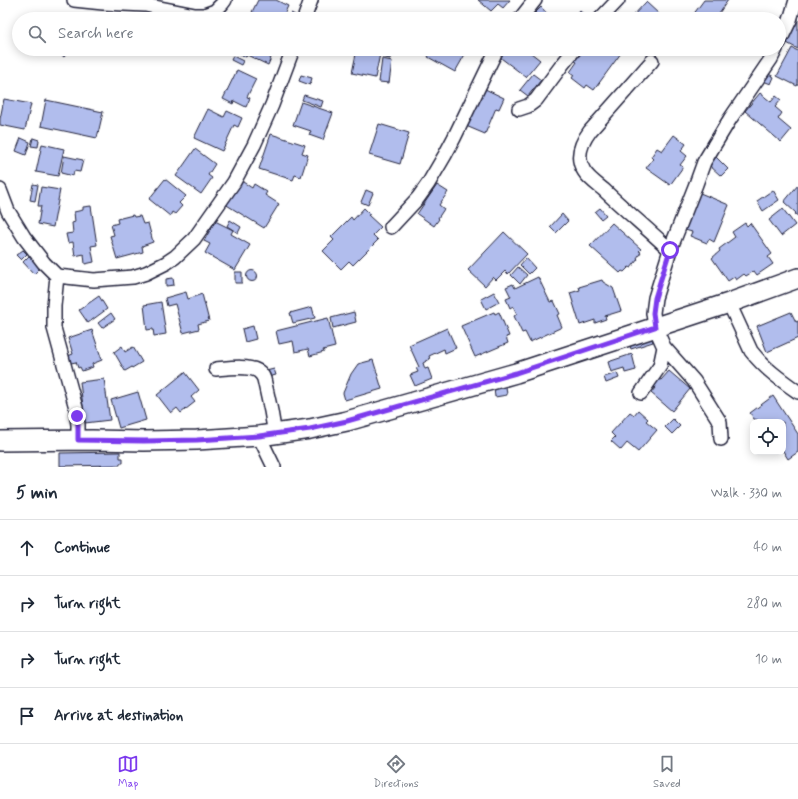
<!DOCTYPE html>
<meta charset="utf-8">
<style>
body{margin:0;font-family:Mynerve,sans-serif;background:#f6f6f7;color:#1f2937}
.controls{position:absolute;right:12px;bottom:12px;display:grid;overflow:hidden;border-radius:8px;box-shadow:0 2px 10px #0003}
.controls button{width:36px;height:36px;display:grid;place-items:center;padding:0;border:0;border-bottom:1px solid #e0e1e3;background:#fff;color:#1f2937;font:20px sans-serif}
.stop{position:absolute;width:12px;height:12px;margin:-9px;border:3px solid #7c3aed;border-radius:50%;background:#fff}
.stop.end{background:#7c3aed;border-color:#fff;box-shadow:0 1px 4px #0008}
.list{margin:0;padding:0;list-style:none}
h2{display:flex;justify-content:space-between;align-items:center;height:52px;margin:0;padding:0 16px;font-size:17px}
h2 small{font-size:13px;font-weight:400;color:#747a83}
.list li{display:grid;grid-template-columns:26px 1fr auto;gap:12px;align-items:center;box-sizing:border-box;height:56px;padding:0 16px;border-top:1px solid #e0e1e3}
.list b{display:block;font-size:15px;white-space:nowrap}
.list em{font-size:13px;font-style:normal;color:#747a83}
.icon{flex:none;width:22px;height:22px;fill:none;stroke:currentColor;stroke-width:2;stroke-linecap:round;stroke-linejoin:round}
.map{position:relative;flex:none;width:798px;height:467px;overflow:hidden}
.search{position:absolute;background:#fff;box-shadow:0 2px 10px #0003;left:12px;right:12px;top:12px;height:44px;display:flex;align-items:center;gap:10px;box-sizing:border-box;padding:0 14px;border-radius:22px;color:#747a83;font-size:15px}
.sheet{height:276px;background:#fff}
nav{display:flex;justify-content:space-around;align-items:center;box-sizing:border-box;height:56px;border-top:1px solid #e0e1e3;background:#fff;font-size:11px;color:#747a83}
nav a{display:grid;justify-items:center;gap:2px}
nav .on{color:#7c3aed}
.map>svg:first-child{display:block}
.building{fill:#b1bded;stroke:#22223b}
.lines{fill:none;stroke-linecap:round;stroke-linejoin:round}
.street-casing{stroke:#22223b;stroke-width:16}
.secondary-casing{stroke:#22223b;stroke-width:22}
.street{stroke:#fff;stroke-width:13}
.secondary{stroke:#fff;stroke-width:19}
.route{stroke:#7c3aed;stroke-width:5}
</style>
<div class="map">
<svg width="798" height="467" viewBox="0 0 798 467">
<rect width="100%" height="100%" fill="#fff"/>
<filter id="ink" filterUnits="userSpaceOnUse"><feTurbulence type="fractalNoise" baseFrequency=".025" numOctaves="2"/><feDisplacementMap in="SourceGraphic" scale="8" xChannelSelector="R" yChannelSelector="G"/><feConvolveMatrix kernelMatrix="1 2 1 2 8 2 1 2 1" color-interpolation-filters="sRGB"/></filter>
<g filter="url(#ink)">
<!-- building -->
<path class="building" d="M258,0H276L288,6L282,19H267L252,12Z
M478,0H510L503,8L498,4L491,11Z
M704,0H728L715,19H690Z
M646,2L659,14L657,16L660,19H630Z
M541,7L552,19H529Z
M580,11L589,19H573Z
M291,13L297,16L296,19H288Z
M798,14V49L783,41Z
M792,48L798,51V84L797,86L777,76Z
M56,49H71L64,57L56,50Z
M237,49H269L272,51L269,57L271,58L268,65L247,55L246,57L236,52Z
M357,49H381L375,78L352,73Z
M384,49H392L390,59L382,57Z
M432,49H468L455,72L428,57Z
M502,49H526L540,60L526,77L497,55Z
M582,49H624L594,90L587,85L585,88L572,78L574,75L570,72L577,62L573,60Z
M233,56L243,61L241,65L231,60Z
M382,59L392,61L389,83L379,82Z
M237,70L256,79L247,97L250,98L246,107L234,101L233,104L223,99Z
M767,73L774,77L771,84L763,81Z
M533,74L541,80L528,96L520,90Z
M301,75L312,78L310,85L299,81Z
M483,88L504,98L499,109L496,108L485,134L466,126Z
M760,93L771,102L776,96L781,100L775,107L782,113L778,119L791,130L781,142L745,111Z
M304,95L323,101L321,107L302,100Z
M4,99L31,104L25,130L0,125V119Z
M46,100L103,112L97,138L41,126Z
M301,102L333,113L323,140L309,135L311,131L293,125Z
M208,109L224,117L227,111L242,118L238,127L234,125L222,151L194,138Z
M379,124L409,133L400,164L369,155Z
M271,134L305,145L302,153L308,155L301,177L295,175L293,180L259,169Z
M674,135L686,144L681,151L687,156L680,165L683,167L670,185L646,168L653,159L651,157L657,148L662,151Z
M21,138L30,142L26,155L16,151Z
M33,138L39,140L38,147L31,146Z
M42,144L64,149L58,176L36,172Z
M195,149L215,164L208,175L212,178L201,194L176,176Z
M64,156L83,160L80,172L74,171L73,176L61,173Z
M716,157L728,169L721,176L709,165Z
M165,179L186,196L179,203L182,206L175,214L172,212L170,216L149,199Z
M240,180L252,188L254,184L267,192L265,195L279,204L264,228L225,204Z
M33,184L38,185L35,201L30,200Z
M437,185L448,192L439,205L444,209L438,218L439,219L434,226L417,214Z
M798,185V216L795,214L796,213L784,202Z
M41,187L60,190L53,227L38,224L41,206H38Z
M366,190L373,193L368,205L361,202Z
M773,190L779,200L763,211L757,201Z
M700,193L729,205L714,242L709,239L707,243L690,236L692,232L685,230Z
M91,206L97,245L91,246L94,262L85,264L84,254L75,256L73,242L68,243L66,234L73,233L72,223L75,222L74,212L83,210V207Z
M364,208L370,214L368,215L381,227L373,235L378,240L353,265L349,261L341,269L323,251L334,240L331,237L351,217L353,220Z
M600,208L606,215L601,219L595,212Z
M783,209L795,225L781,236L769,220Z
M562,214L568,221L556,233L550,227Z
M133,215L134,217L140,216L143,224L148,223L153,242L142,246L143,252L117,259L110,236L114,235L111,225L118,223L117,219Z
M230,220L241,227L238,233L227,226Z
M215,221L233,230L231,234L250,245L235,270L205,253L210,244L204,241Z
M612,223L641,249L639,251L641,252L637,258L638,259L631,268L629,267L624,272L622,271L620,273L590,246Z
M745,223L747,226L750,223L772,254L768,257L773,264L757,275L754,271L746,276L744,274L736,280L734,277L728,281L712,258L720,251L719,249L735,237L732,232Z
M504,232L527,254L508,274L505,271L496,280L493,277L485,286L468,270Z
M23,250L27,254L21,260L16,255Z
M29,256L40,268L34,274L23,262Z
M526,258L535,268L529,274L520,265Z
M518,267L527,275L520,284L511,275Z
M246.5 276a5.5 5.5 0 1 1 11 0a5.5 5.5 0 1 1-11 0Z
M235,272H242V283H235Z
M538,277L550,302L554,301L560,314L557,315L562,327L530,342L525,332L522,333L514,316L517,314L513,306L510,308L506,299L511,297L506,287L513,284L515,288Z
M173,278L174,285L166,286V279Z
M602,280L603,282L613,288L621,311L605,316L606,319L595,323V320L580,325L570,293L580,290L579,287Z
M186,292L188,299L202,294L209,321L198,324L199,329L183,333L175,304L167,306L165,298Z
M494,292L499,302L486,309L481,299Z
M99,296L107,309L88,323L79,310Z
M161,302L166,334L154,336L153,329L147,330L144,305Z
M312,307L315,318L293,323L290,313Z
M354,312L356,322L333,328L331,318Z
M494,312L495,314L499,312L509,336L506,337L508,343L475,357L461,326Z
M791,312L796,322L798,321V338L767,352L757,326Z
M111,313L115,319L102,328L98,323Z
M328,318L335,347L323,350L324,352L310,356L308,349L295,352L293,341L279,344L276,331Z
M253,326L256,339L245,342L242,329Z
M447,328L456,348L445,353L444,349L429,356L430,359L423,363L425,369L428,368L432,379L415,386L410,375L418,372L416,368L419,367L409,345Z
M92,330L102,360L92,364L93,367L82,371L80,367L78,368L76,362L71,363L68,356L73,354L68,338Z
M650,332L653,342L631,349L628,339Z
M122,346L125,352L133,347L142,362L132,368V367L125,371L114,352Z
M632,354L636,370L625,373L624,368L611,372L608,362Z
M373,360L382,389L345,400L343,393L351,374L358,364Z
M274,369L276,375L268,377L266,371Z
M669,371L690,389L672,411L651,393L655,388L653,386L659,379L661,380Z
M185,372L199,390L191,397L195,402L181,413L177,408L171,413L157,395Z
M617,373L619,378L606,383L604,377Z
M104,379L110,420L85,423L80,382Z
M506,386L507,395L495,397L494,388Z
M138,392L146,420L119,428L111,400Z
M773,396L798,434V452L788,459L783,451V422H759L758,420L754,419L750,413Z
M638,410L648,419L646,421L657,430L638,452L627,443L621,450L611,441L615,437L611,433L630,412L634,415Z
M673,419L680,426L672,434L665,427Z
M120,452V458H123V463H120V465L60,466V453Z"/>
<g class="lines">
<!-- street casing -->
<g class="street-casing">
<path id="street" d="M74,0L103,3L145,5L195,15H204L215,11L222,4L225,0
M304,19L311,0
M520,19L535,0
M600,19L618,0
M779,43L790,20L796,0
M652,61L590,131C581,143 575,157 584,171C588,178 598,185 604,190C626,211 649,230 670,250
M519,109L528,106L536,100L562,65L575,49
M0,190L8,211L24,237L44,263L57,276L94,280L133,277L146,273L166,263L175,257L194,239L234,182L254,145L272,105L293,49
M391,227L418,198L428,184L445,155L454,138L497,49
M57,276L54,306V328L76,408L78,425V440
M729,303L751,351C764,368 781,380 798,392
M664,347L694,381L720,422L721,439
M216,369C228,368 248,365 258,371C261,373 263,376 264,379L271,411L275,435
M641,393L660,366L664,347L655,327L653,313L655,298L670,250L696,184L704,162L730,119L771,59L776,49
M259,436L274,467"/>
</g>
<!-- secondary casing -->
<g class="secondary-casing">
<path id="secondary" d="M0,441L92,440L144,441L197,440L259,436L310,429L347,421L516,373L729,303L798,278"/>
</g>
<!-- street -->
<use href="#street" class="street"/>
<!-- secondary -->
<use href="#secondary" class="secondary"/>
</g>
</g>
<g class="lines" filter="url(#ink)">
<!-- route -->
<path class="route" d="M77,416L78,425V440L144,441L197,440L259,436L310,429L347,421L516,373L655,327L653,313L655,298L670,250"/>
</g>
</svg>
<div class="controls">
<button><svg class="icon" aria-label="locate" viewBox="0 0 24 24"><circle cx="12" cy="12" r="6"/><path d="M12 2v4M12 18v4M2 12h4M18 12h4"/></svg></button>
</div>
<div class="stop" style="left:670px;top:250px"></div>
<div class="stop end" style="left:77px;top:416px"></div>
<div class="search"><svg class="icon" aria-label="search" viewBox="0 0 24 24"><circle cx="10" cy="10" r="6"/><path d="M15 15l6 6"/></svg>Search here</div>
</div>
<section class="sheet">
<h2>5 min<small>Walk · 330 m</small></h2>
<ul class="list">
<li><svg class="icon" aria-label="ahead" viewBox="0 0 24 24"><path d="M12 20V5M6 11l6-6 6 6"/></svg><div><b>Continue</b></div><em>40 m</em></li>
<li><svg class="icon" aria-label="right" viewBox="0 0 24 24"><path d="M7 20v-9h11M14 6l5 5-5 5"/></svg><div><b>Turn right</b></div><em>280 m</em></li>
<li><svg class="icon" aria-label="right" viewBox="0 0 24 24"><path d="M7 20v-9h11M14 6l5 5-5 5"/></svg><div><b>Turn right</b></div><em>10 m</em></li>
<li><svg class="icon" aria-label="arrive" viewBox="0 0 24 24"><path d="M6 21V4h12l-3 4 3 4H6"/></svg><div><b>Arrive at destination</b></div></li>
</ul>
</section>
<nav>
<a class="on"><svg class="icon" aria-label="map" viewBox="0 0 24 24"><path d="M3 6l6-2 6 2 6-2v14l-6 2-6-2-6 2zM9 4v14M15 6v14"/></svg>Map</a>
<a><svg class="icon" aria-label="directions" viewBox="0 0 24 24"><path d="M12 3l9 9-9 9-9-9zM9 14v-3h6M13 9l2 2-2 2"/></svg>Directions</a>
<a><svg class="icon" aria-label="saved" viewBox="0 0 24 24"><path d="M7 4h10v16l-5-4-5 4z"/></svg>Saved</a>
</nav>
